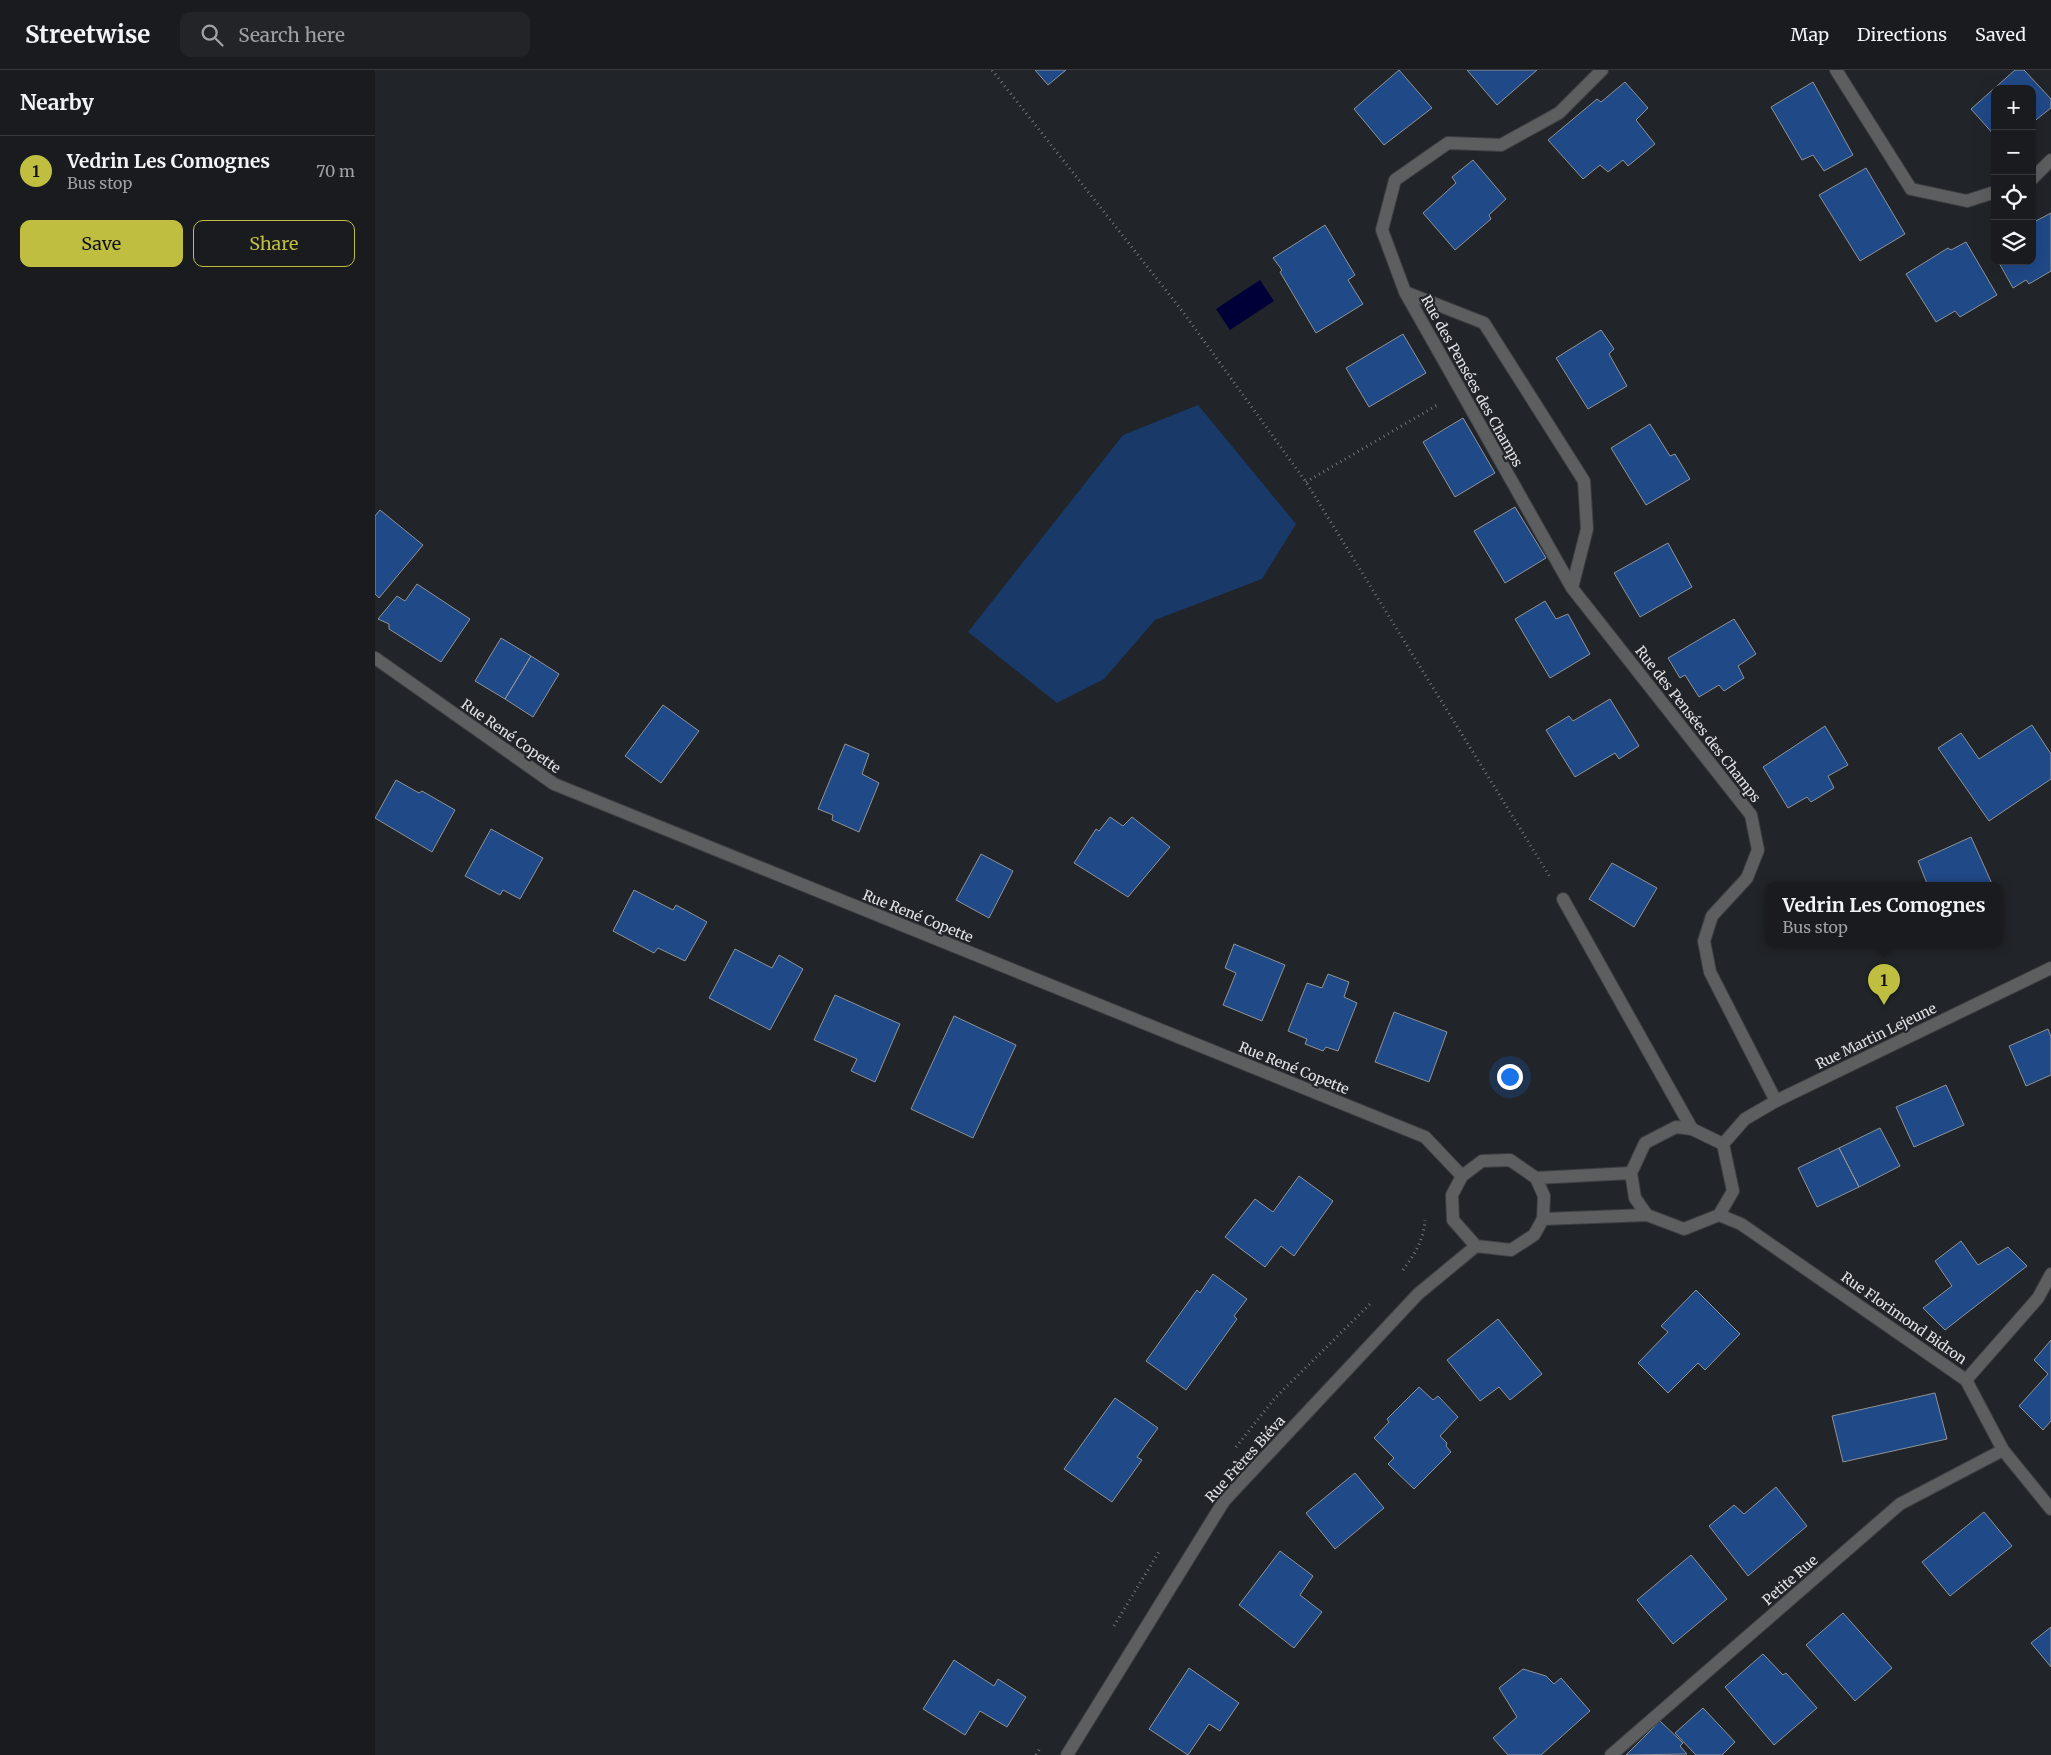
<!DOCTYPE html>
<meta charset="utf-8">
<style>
body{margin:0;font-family:Merriweather,serif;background:#222427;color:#f1f3f6}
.controls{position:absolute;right:15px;top:15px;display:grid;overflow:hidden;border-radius:10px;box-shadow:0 5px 20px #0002}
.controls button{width:45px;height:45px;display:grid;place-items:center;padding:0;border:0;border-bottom:1px solid #37393c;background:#191b1e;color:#f1f3f6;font:25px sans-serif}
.you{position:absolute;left:1134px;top:1006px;width:18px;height:18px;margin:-12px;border:4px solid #fff;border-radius:50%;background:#1a73e8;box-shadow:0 0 0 8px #1a73e833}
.badge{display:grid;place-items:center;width:32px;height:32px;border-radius:50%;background:#c0be41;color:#111;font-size:16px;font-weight:700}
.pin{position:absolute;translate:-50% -41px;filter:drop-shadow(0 1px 2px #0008)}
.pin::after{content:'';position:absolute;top:26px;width:18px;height:15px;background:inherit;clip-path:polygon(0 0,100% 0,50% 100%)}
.popup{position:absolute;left:1390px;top:812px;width:238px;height:65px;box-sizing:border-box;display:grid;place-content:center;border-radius:10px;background:#191b1e;filter:drop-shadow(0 1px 4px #0005);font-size:16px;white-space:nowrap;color:#9fa1a4}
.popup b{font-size:19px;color:#f1f3f6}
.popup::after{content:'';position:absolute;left:50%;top:100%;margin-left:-10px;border:10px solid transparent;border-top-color:#191b1e}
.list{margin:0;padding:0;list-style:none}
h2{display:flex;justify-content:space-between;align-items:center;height:65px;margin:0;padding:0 20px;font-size:21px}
h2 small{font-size:16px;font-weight:400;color:#9fa1a4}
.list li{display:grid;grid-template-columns:32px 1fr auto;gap:15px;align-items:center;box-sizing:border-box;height:70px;padding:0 20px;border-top:1px solid #37393c}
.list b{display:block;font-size:19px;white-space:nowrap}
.list p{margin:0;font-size:16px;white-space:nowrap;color:#9fa1a4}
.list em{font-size:16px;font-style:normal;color:#9fa1a4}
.actions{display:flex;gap:10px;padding:15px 20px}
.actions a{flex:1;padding:11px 0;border:1px solid #c0be41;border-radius:10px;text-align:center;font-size:18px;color:#c0be41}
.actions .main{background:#c0be41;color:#111}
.icon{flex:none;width:28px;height:28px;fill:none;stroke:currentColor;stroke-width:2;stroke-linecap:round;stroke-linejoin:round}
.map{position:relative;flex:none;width:1676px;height:1685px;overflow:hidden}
header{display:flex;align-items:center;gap:30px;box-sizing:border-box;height:70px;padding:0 25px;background:#191b1e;border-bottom:1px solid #37393c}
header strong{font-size:24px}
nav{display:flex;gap:28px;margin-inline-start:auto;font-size:18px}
.search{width:350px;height:45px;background:#222427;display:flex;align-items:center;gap:12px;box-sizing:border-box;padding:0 18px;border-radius:10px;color:#9fa1a4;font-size:19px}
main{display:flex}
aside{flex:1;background:#191b1e}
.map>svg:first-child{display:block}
.green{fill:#193968}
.water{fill:#000038}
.building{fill:#204987;stroke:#8f9398}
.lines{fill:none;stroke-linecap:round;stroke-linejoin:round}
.service-casing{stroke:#3c3f42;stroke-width:14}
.minor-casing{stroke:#3c3f42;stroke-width:14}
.tertiary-casing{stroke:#3c3f42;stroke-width:14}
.path{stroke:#717377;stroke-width:3;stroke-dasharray:1 4;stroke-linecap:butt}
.service{stroke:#5c5e60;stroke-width:12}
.minor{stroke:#5c5e60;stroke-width:12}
.tertiary{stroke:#5c5e60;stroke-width:12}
.labels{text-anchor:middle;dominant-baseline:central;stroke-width:4.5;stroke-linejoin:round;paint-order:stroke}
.street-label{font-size:14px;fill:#e0e2e5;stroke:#212428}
</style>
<header>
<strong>Streetwise</strong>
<div class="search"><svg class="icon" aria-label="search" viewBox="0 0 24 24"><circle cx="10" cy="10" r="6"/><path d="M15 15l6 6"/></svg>Search here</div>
<nav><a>Map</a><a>Directions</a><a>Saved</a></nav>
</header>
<main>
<aside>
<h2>Nearby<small></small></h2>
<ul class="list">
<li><span class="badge">1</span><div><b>Vedrin Les Comognes</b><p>Bus stop</p></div><em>70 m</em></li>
</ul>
<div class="actions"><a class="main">Save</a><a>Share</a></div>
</aside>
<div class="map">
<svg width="1676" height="1685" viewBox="0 0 1676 1685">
<rect width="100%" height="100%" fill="#212428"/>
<!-- green -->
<path class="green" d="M823,335L921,454L887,509L780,550L729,609L682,633L593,562L748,365Z"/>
<!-- water -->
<path class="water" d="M885,210L899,231L855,260L841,239Z"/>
<!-- building -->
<path class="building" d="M660,0H691L673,15Z
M1024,0L1057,38L1009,75L979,39Z
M1092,0H1162L1122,35Z
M1640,0H1649L1676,29V38L1657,53V19H1620V66L1596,39Z
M1250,12L1273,38L1261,50L1280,74L1253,96L1248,90L1233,102L1225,95L1208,109L1173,70L1222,29L1226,32Z
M1438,12L1478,85L1449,101L1438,85L1427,90L1396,37Z
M1098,90L1131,129L1114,145L1116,149L1080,180L1048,143L1081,113L1077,107Z
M1491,98L1530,164L1485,191L1444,125Z
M1676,143V201L1654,214L1651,210L1638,218L1623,191H1657V153Z
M950,155L980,205L973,210L988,234L941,263L905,202L907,200L898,188Z
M1591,172L1622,225L1585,247L1580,241L1561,252L1531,204L1573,178L1576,180Z
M1226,260L1239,279L1234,284L1252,316L1213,339L1181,288Z
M1028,264L1051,303L994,337L971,298Z
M1088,348L1120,403L1080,427L1048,372Z
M1275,354L1295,386L1300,384L1315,409L1271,435L1236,378Z
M1140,437L1171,488L1130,513L1099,461Z
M5,440L48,475L4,528L0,524V446Z
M1293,473L1317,517L1265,547L1239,503Z
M42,514L95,549L66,592L14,559V554L3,549L22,526L30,531Z
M1170,531L1181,549L1193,544L1215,584L1175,608L1140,549Z
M1359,549L1381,584L1363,596L1369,608L1349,621L1344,615L1324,627L1310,605L1305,608L1293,588Z
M126,568L156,586L130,629L100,611Z
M156,586L184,604L158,647L130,629Z
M1235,629L1264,676L1244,689L1240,683L1200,707L1171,660L1194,646L1198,651Z
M288,635L324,661L286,713L250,686Z
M1657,655L1676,684V709L1614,751L1563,678L1586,663L1604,689Z
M1450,656L1473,695L1453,706L1459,718L1436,732L1432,727L1413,738L1388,697Z
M470,674L494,684L487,704L504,713L484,762L457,750L458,745L443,739Z
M21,710L44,723L47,721L80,740L57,782L0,748Z
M735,747L748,756L757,747L795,777L753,827L699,793L721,759L724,761Z
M116,759L168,788L145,829L128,820L125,825L90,806Z
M1596,767L1618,816H1553L1543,791Z
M606,784L638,801L614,848L581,830Z
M1237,793L1282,818L1259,857L1214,829Z
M259,820L298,840L301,835L332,852L310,891L283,878L279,883L238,861Z
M859,874L910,895L887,951L848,935L861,903L850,898Z
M360,879L397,898L404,885L428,899L395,960L334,928Z
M953,904L974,912L969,927L982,933L963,981L951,977L948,981L930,974L932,969L913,961L932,913L947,918Z
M460,925L525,954L500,1012L476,1001L482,989L439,970Z
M1019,942L1072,962L1054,1012L1000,992Z
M579,946L641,975L598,1068L536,1039Z
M1673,959L1676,967V1005L1651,1016L1634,976Z
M1571,1015L1589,1055L1539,1077L1521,1037Z
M1505,1058L1525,1096L1484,1117L1464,1078Z
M1464,1078L1484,1117L1442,1137L1423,1098Z
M924,1106L958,1131L919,1186L906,1176L890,1197L850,1167L880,1129L898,1142Z
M1586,1171L1603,1195L1633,1177L1652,1196L1570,1260L1548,1238L1577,1216L1560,1191Z
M838,1204L872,1229L859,1246L862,1249L811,1320L771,1291L822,1220L825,1223Z
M1321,1220L1365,1264L1330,1300L1323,1293L1293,1323L1263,1293L1293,1262L1286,1256Z
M1123,1249L1167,1304L1135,1330L1124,1317L1105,1331L1072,1290Z
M1676,1270V1351L1668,1360L1644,1336L1673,1304L1659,1290Z
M1044,1317L1058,1330L1063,1326L1083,1347L1065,1366L1072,1373L1071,1376L1076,1382L1039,1419L1013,1394L1019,1388L999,1368L1014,1352L1012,1349Z
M1560,1323L1572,1369L1468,1392L1457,1346Z
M740,1328L783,1358L762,1387L767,1390L737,1432L689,1399Z
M980,1403L1009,1438L960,1479L931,1443Z
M1401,1417L1432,1456L1373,1506L1334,1456L1359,1435L1369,1444Z
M1609,1442L1637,1476L1575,1526L1547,1492Z
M905,1481L938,1506L925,1525L947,1542L919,1578L864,1535Z
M1316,1485L1352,1529L1298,1574L1262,1530Z
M1468,1543L1517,1598L1480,1631L1431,1575Z
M1676,1557V1597L1656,1573Z
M1388,1584L1408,1605L1411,1603L1442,1638L1399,1675L1350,1617Z
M579,1590L619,1616L623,1609L651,1627L632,1657L605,1641L590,1665L548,1639Z
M814,1598L864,1633L845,1661L834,1654L813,1685L774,1659Z
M1148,1599L1171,1606L1179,1614L1186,1608L1215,1641L1166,1685H1133L1118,1668L1142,1647L1124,1618Z
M1328,1638L1360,1672L1347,1685H1321L1300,1663Z
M1285,1651L1308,1673L1305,1676L1312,1684L1251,1685Z"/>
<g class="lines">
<!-- service casing -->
<g class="service-casing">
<path id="service" d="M1188,829L1317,1059"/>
</g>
<!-- minor casing -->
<g class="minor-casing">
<path id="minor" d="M1227,0L1184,43L1126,75L1073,73L1020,110L1007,160L1030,222L1086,321L1197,518L1376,745L1383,780L1372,808L1337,846L1329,871L1335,902L1401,1031
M1461,0L1536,119L1592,131L1620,122
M1657,109L1676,90
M1030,222L1109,253L1209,411L1212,459L1197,518
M1591,1310L1663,1228L1676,1204
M1236,1685L1525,1434L1628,1380"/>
</g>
<!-- tertiary casing -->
<g class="tertiary-casing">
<path id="tertiary" d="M0,588L179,714L1050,1067L1087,1106
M1301,1057L1317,1059L1348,1074L1358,1121L1344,1145L1309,1159L1272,1145L1260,1128L1256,1103L1270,1073Z
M1348,1074L1370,1049L1401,1031L1676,898
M1135,1090L1161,1108L1169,1126L1168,1149L1159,1165L1136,1180L1101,1176L1078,1150L1077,1125L1087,1106L1107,1091Z
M1161,1108L1256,1103
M1344,1145L1366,1154L1591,1310L1628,1380L1676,1439
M1168,1149L1272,1145
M692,1685L849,1431L1043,1224L1101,1176"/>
</g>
<!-- path -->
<path class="path" d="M617,0L808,242L931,412L1175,807
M931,412L1064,334
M1028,1200C1039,1185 1049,1170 1050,1150
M861,1377L900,1328L995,1234
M739,1556L785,1480
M661,1685L666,1677"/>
<!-- service -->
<use href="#service" class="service"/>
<!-- minor -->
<use href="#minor" class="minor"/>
<!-- tertiary -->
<use href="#tertiary" class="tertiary"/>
</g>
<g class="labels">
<!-- street labels -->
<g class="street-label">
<text transform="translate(1097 311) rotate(61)">Rue des Pensées des Champs</text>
<text transform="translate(1323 654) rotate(52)">Rue des Pensées des Champs</text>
<text transform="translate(136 666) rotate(35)">Rue René Copette</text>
<text transform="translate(543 846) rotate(22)">Rue René Copette</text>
<text transform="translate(1501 966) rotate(-26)">Rue Martin Lejeune</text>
<text transform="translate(919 998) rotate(22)">Rue René Copette</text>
<text transform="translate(1529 1248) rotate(35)">Rue Florimond Bidron</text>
<text transform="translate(870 1389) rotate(-48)">Rue Frères Biéva</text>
<text transform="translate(1415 1510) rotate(-41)">Petite Rue</text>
</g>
</g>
</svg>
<div class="controls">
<button>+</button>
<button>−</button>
<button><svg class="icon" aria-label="locate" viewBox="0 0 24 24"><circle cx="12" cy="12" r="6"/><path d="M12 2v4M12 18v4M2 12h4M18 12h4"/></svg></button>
<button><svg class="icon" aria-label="layers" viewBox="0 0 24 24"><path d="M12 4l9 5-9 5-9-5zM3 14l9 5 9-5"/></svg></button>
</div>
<div class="you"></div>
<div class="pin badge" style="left:1509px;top:935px">1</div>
<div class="popup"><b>Vedrin Les Comognes</b>Bus stop</div>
</div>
</main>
